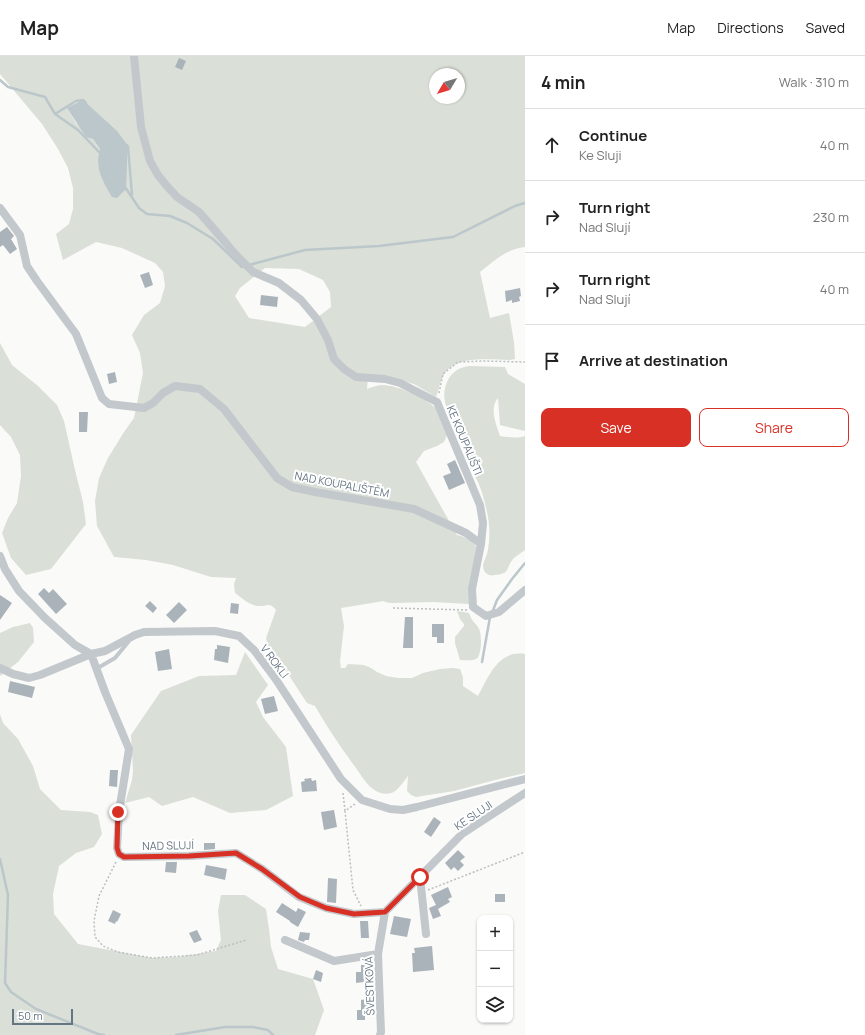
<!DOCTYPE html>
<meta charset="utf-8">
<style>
body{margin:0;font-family:Manrope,sans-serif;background:#f6f6f6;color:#222}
.controls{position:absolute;right:12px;bottom:12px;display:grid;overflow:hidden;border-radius:8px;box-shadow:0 1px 3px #0004}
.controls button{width:36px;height:36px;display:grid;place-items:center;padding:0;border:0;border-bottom:1px solid #e0e0e0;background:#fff;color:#222;font:20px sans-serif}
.compass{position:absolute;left:429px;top:12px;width:36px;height:36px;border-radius:50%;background:#fff;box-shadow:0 1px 3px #0004;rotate:232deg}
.scale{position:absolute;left:12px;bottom:10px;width:61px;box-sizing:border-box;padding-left:4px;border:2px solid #657683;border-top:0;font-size:11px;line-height:14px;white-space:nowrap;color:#657683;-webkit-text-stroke:3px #fff;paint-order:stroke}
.stop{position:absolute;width:12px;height:12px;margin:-9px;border:3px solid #d93025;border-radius:50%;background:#fff}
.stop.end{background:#d93025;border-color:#fff;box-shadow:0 1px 4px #0008}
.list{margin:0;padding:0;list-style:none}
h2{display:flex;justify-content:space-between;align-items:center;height:52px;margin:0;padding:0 16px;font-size:17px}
h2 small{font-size:13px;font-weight:400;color:#767676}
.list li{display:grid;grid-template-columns:26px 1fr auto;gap:12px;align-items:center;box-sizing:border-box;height:72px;padding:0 16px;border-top:1px solid #e0e0e0}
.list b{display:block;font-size:15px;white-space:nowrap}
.list p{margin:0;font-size:13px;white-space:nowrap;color:#767676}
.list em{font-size:13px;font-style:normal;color:#767676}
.actions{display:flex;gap:8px;padding:12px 16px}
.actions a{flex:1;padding:9px 0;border:1px solid #d93025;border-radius:8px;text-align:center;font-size:14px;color:#d93025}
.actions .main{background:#d93025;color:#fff}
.icon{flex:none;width:22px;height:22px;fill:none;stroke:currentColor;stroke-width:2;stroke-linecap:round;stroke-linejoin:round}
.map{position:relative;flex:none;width:525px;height:979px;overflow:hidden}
header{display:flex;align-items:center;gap:24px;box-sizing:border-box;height:56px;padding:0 20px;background:#fff;border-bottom:1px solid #e0e0e0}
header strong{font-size:19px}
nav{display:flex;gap:22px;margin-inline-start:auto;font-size:14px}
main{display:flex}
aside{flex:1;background:#fff}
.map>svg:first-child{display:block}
.green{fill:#dadfd7;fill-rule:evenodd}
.water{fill:#bbc7cb}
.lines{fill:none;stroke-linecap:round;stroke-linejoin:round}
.stream{stroke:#bbc7cb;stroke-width:2.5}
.building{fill:#aab3b9}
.path{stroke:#bbbfc2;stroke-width:1.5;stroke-dasharray:2 2;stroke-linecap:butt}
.lane{stroke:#c3c8cc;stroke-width:4}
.street{stroke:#c3c8cc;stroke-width:8}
.route{stroke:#d93025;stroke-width:5}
.labels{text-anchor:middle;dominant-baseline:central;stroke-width:4;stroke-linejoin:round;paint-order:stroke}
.street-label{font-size:11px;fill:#657683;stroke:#fff}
</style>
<header>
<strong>Map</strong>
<nav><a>Map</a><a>Directions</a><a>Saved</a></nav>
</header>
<main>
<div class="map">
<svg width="525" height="979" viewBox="0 0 525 979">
<rect width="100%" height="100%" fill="#fafaf8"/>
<!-- green -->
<path class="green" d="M0,0H525V191C506,193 494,205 480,216L490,262L509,257L514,286L515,303L510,304C490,304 458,299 445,317C440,324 439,334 436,341L414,328L389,321L368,320L367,333C372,331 378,329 383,329C397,329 430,343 438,355C442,361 445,372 447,379L444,386L437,390L424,395L416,406L457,479C466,481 474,485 478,494L469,548L433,546L391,547L385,546L384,545L341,552L344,570L340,605L341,612H345L348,608L364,609L371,612L377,616L386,620L398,622H412L423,617L440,613L452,612L460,613L463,621V630L478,640C489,620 498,594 525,598V717L495,724L454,735L416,741L411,739L407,735L408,720C404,725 397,736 391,737C385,739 378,737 373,733C366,728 361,719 356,712C341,692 327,671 315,650L307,647L288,618L278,606L269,594L266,582L276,554C269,545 267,551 258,550C249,549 242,542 235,537L234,528L236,522L211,521L173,509L146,504L114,501L97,470L95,445L99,422L108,402L124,376L134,362L143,317L140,297L132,279L144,259L160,247L165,230L163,216L155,207L122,192L96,186L63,204L56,178L69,168L73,153V132L68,112L58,93L42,68L0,18ZM435,18H459V42H435ZM67,52L128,91L127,107L112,140C103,126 94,110 100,93L93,83L76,67ZM265,212L299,213L323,224L330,236L331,251L305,271L249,262L235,240L240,232Z
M0,287L12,309L38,330L57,349L64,365L75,414L83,446L86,468L51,513L26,519L11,502L2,477L8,462L17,447L21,420L20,399L11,381L0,369Z
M469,310L505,311L508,318L525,328V375L500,369L498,342C489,352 496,368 500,380C508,381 517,383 525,380V494C521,497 516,500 513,503C505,513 511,518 494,519C491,520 488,519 486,517C484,516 483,511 483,509C484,505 486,501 487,498C490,486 490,473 488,461C486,450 482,434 477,424C474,418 471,413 469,407C468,403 468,397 466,392C459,371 434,347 449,322C455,314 459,312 469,310Z
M457,555L469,557C472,567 476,566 479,573C482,578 482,600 476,603C472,605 465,604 460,604L455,587V581L464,570V568L460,563Z
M30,567L33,572L34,586L18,606L0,620V577L13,571Z
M245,596L268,629L256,646L263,661L286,691L293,740L266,754L230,757L193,741L162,750L149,741L125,747L132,724L133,715L131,679L161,635L199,620L236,619Z
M0,658L3,667L18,683L33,710L40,733L61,754L90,756L98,759L102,778L94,791L76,797L59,810L53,838L54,858L78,888L152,902L177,901L216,895L221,884L218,855L221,839H245L266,853L269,873L271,891L278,913L313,923L324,954L315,979H0Z"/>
<!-- water -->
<path class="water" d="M83,44L117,75L126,87L128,91L127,107L126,133L117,142L112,141C103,126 94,111 100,93L93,83L86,81L67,52Z"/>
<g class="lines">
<!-- stream -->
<path class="stream" d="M0,24L8,31L45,41L55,58L78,74L101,98
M55,58L76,45L83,44L86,47
M127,89L128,91L132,139
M125,131L139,152L147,158L170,160L187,167L213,183L242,211L244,210
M249,209L305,194L379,190L453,181L515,150L525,147
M492,557L497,544L512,523L525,507
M482,606L490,561
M0,803L8,839L5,927L11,936L36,953L98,978L104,979
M176,979L225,971H253L268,974L273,979"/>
</g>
<!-- building -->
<path class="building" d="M179,2L186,5L182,14L175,11Z
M7,171L14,180L11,183L17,193L10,198L3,189L0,191V176Z
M149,216L153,229L145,232L140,219Z
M520,232L521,240L519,241L520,245L512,247V244L506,246L505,235Z
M261,239L278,241L277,251L260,249Z
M115,316L117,326L109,328L107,318Z
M79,356H88L87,376H79Z
M455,404L465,427L449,434L443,420L451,417L447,408Z
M44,532L49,537L53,533L67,548L56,558L38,538Z
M0,539L12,547L0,564Z
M150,545L157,552L153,557L145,550Z
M179,546L187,554L174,567L166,559Z
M231,547L239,548L238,558L230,557Z
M405,561H413V592H403Z
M432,568H444V587H437V581H432Z
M217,589L230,591L228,607L214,604L215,593H217Z
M169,593L172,613L158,615L155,596Z
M10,625L35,631L32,642L8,636Z
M274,640L278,655L265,658L261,643Z
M110,714H118L117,731L109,730Z
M311,722L312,725L316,724L317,735L302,736L301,726L305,725L304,723Z
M334,754L337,771L324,774L321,756Z
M434,761L441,766L431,781L424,776Z
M204,787H215V793L204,794Z
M458,794L465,801L460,805L464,809L458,815L454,811L451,814L445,807Z
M166,806H177L176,817L165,816Z
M206,809L227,813L225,824L204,819Z
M328,822L337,823L336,847L327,846Z
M448,831L452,841L448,843L450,846L438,853L441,860L433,863L429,852L436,849L431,839Z
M495,838H505V846H495Z
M282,847L296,856L298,852L306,856L298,871L290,866V865L276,856Z
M113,854L121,858L117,866L116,865L115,868L108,865Z
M394,860L411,863L407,881L390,878Z
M360,865H368L369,882H361Z
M197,874L202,884L194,887L189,877Z
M300,876L310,877L309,884H305L304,886L298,884Z
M432,890L434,914L413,916L412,897H415L414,892Z
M361,909H369L371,925L356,927V916H361Z
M316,914L323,917L321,926L313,923Z
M367,943H374L375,955H365V964H357V954H361V944Z"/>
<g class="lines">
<!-- path -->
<path class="path" d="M439,337L443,318L458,306L484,305L525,306
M393,552L467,554
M343,737L345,755
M355,748L345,755L353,834L361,850
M116,806L99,840L94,865L95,881L103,890L118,896L152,902L197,899L246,884
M428,834L525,796"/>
<!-- lane -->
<path class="lane" d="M96,613L115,602L129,585"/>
<!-- street -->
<path class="street" d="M134,0L141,71L150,105L158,119L166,129L177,141L199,156L213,172L237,200L253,216L279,227L301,244L317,263L328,284L334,303L344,313L356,321L385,323L400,327L437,346L480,449L483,467L481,488L472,533L473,551L486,560L499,556L525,534
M0,152L20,179L27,210L37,225L76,278L102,342L109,348L144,352L153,347L163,337L175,330L200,333L224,353L277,422L292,431L315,436L414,453L466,477L481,488
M0,500L5,513L19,535L45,562L75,589L91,598
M91,598L105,636L129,693L119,756L117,792L119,798L124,801L189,800L236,797L262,813L299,841L326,852L354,858L385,856
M0,612L13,618L29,622L40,619L91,598L105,595L135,579L144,576L215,575L239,580L254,594L275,622L341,723L362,744L390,753L403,754L417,751L525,723
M420,821L426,878
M385,856L462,778L525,737
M285,884L334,905L378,898
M380,979L381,976L378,898L385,856"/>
</g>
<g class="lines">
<!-- route -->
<path class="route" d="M118,756L117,792L119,798L124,801L189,800L236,797L262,813L300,841L326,852L354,858L385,856L420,821"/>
</g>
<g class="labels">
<!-- street labels -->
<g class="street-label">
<text transform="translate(465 384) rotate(67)">KE KOUPALIŠTI</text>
<text transform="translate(342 428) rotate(11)">NAD KOUPALIŠTĚM</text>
<text transform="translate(275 605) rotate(53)">V ROKLI</text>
<text transform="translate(473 759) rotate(-34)">KE SLUJI</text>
<text transform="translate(168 789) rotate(-1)">NAD SLUJÍ</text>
<text transform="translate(369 930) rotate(-92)">ŠVESTKOVÁ</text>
</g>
</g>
</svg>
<div class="controls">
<button>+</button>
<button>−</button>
<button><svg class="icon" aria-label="layers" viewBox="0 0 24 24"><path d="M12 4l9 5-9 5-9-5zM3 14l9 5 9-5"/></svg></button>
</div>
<svg class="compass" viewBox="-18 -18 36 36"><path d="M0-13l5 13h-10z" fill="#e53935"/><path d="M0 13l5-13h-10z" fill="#767676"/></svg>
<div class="scale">50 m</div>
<div class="stop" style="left:420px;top:821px"></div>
<div class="stop end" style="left:118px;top:756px"></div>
</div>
<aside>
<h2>4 min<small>Walk · 310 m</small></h2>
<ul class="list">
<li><svg class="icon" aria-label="ahead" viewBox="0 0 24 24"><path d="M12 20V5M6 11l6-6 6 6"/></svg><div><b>Continue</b><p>Ke Sluji</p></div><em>40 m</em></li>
<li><svg class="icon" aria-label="right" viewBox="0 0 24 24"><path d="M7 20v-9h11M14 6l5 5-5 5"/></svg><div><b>Turn right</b><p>Nad Slují</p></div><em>230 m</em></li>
<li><svg class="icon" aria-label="right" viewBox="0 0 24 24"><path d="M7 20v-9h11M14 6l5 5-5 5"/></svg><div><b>Turn right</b><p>Nad Slují</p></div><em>40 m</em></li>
<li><svg class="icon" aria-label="arrive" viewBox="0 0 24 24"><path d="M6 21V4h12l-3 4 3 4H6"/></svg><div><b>Arrive at destination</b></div></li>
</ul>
<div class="actions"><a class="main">Save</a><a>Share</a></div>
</aside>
</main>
